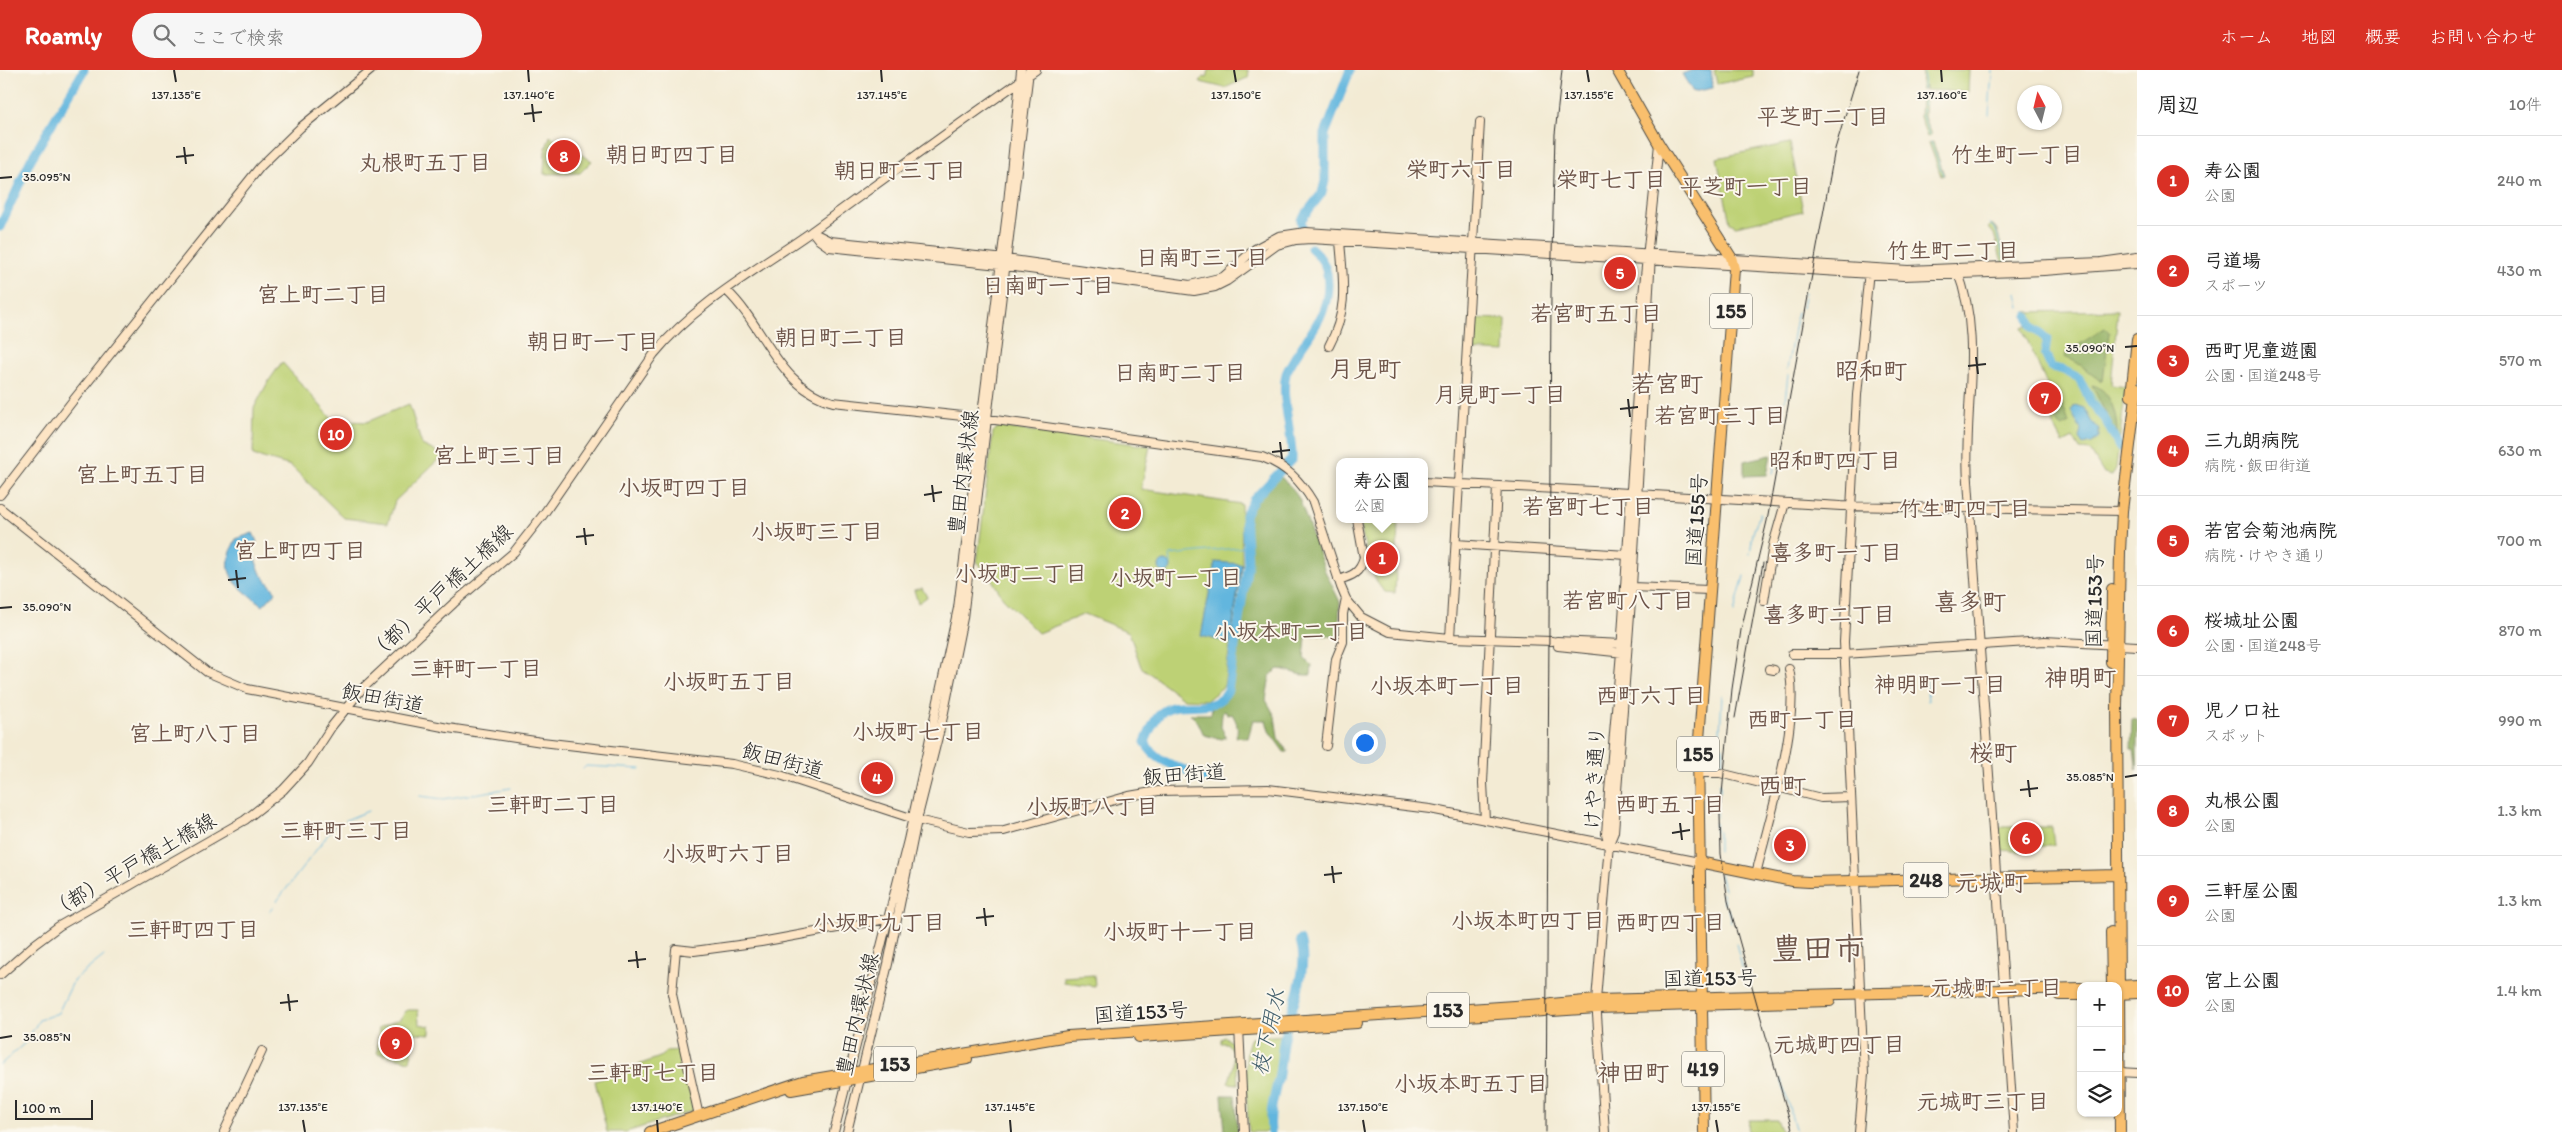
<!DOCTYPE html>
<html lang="ja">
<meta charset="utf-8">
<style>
body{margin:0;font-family:Itim,"Klee One",sans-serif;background:#f6f6f6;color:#222}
.controls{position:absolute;right:15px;bottom:15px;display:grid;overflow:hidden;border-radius:10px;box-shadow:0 1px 4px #0004}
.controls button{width:45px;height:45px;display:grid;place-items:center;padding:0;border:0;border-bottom:1px solid #e0e0e0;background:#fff;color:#222;font:25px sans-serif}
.compass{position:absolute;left:2017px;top:15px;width:45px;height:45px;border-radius:50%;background:#fff;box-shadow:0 1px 4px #0004;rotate:353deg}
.scale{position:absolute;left:15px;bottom:12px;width:78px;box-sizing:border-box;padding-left:5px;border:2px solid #2b2b2b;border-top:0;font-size:14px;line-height:18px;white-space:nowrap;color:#2b2b2b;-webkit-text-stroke:4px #fbf7ec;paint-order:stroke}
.you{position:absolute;left:1364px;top:672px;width:18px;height:18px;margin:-12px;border:4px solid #fff;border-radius:50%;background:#1a73e8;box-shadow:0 0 0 8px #1a73e833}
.badge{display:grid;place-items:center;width:32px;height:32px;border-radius:50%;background:#d93025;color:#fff;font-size:16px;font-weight:700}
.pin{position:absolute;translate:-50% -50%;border:2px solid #fff;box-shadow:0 1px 5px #0006}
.popup{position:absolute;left:1336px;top:388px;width:92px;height:65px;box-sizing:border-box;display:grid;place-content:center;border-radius:10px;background:#fff;filter:drop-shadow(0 1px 4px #0005);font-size:16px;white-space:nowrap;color:#767676}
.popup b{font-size:19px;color:#222}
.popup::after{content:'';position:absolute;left:50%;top:100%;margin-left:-10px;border:10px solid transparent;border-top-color:#fff}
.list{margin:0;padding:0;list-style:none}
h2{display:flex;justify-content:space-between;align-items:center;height:65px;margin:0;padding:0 20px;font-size:21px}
h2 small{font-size:16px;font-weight:400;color:#767676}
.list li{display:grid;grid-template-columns:32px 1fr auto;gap:15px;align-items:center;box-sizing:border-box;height:90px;padding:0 20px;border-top:1px solid #e0e0e0}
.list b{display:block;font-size:19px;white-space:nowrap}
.list p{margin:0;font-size:16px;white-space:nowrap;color:#767676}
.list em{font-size:16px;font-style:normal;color:#767676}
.icon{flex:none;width:28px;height:28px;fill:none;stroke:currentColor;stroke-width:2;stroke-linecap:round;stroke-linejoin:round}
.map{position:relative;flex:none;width:2137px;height:1062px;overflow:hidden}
header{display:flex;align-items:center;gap:30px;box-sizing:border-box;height:70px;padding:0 25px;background:#d93025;color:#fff}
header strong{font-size:24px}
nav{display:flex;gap:28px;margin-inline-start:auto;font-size:18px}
.search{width:350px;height:45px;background:#f6f6f6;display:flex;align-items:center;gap:12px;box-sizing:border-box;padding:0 18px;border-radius:28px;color:#767676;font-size:19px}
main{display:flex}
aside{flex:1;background:#fff}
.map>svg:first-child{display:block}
.green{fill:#bdd175;stroke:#747e50}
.forest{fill:#96b366;stroke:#606f48}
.water{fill:#62b6de;stroke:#467084}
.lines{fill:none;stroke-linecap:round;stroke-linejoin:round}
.stream{stroke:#62b6de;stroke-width:1}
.river{stroke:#62b6de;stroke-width:9}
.secondary-casing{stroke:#494844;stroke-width:10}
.highway-casing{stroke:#494844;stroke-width:12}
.secondary{stroke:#fde5c5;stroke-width:8}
.highway{stroke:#f9bf6d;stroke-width:10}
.rail{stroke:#2b2b2b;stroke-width:1}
.ticks{fill:none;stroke:#2b2b2b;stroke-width:2}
.labels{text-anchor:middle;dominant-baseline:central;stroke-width:4;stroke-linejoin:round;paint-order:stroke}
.shield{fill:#fbf7ec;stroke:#696865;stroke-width:1}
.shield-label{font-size:20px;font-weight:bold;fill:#2b2b2b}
.street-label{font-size:21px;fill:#2b2b2b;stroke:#fbf7ec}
.neighbourhood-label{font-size:22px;font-weight:bold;fill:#6e554a;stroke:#fbf7ec}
.water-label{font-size:22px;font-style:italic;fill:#3e5c6a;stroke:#fbf7ec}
.quarter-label{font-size:24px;font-weight:bold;fill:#6e554a;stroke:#fbf7ec}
.town-label{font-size:31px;font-weight:bold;fill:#6e554a;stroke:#fbf7ec}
.ticks-label{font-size:12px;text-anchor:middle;fill:#2b2b2b;stroke:#fbf7ec;stroke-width:4;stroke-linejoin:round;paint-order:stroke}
</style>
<header>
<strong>Roamly</strong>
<div class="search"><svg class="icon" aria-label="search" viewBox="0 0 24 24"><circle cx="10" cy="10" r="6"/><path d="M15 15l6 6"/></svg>ここで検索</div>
<nav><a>ホーム</a><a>地図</a><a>概要</a><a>お問い合わせ</a></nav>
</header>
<main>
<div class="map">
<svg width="2137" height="1062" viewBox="0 0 2137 1062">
<rect width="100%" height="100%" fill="#fbf7ec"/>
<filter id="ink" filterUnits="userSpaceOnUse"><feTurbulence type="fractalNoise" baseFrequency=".02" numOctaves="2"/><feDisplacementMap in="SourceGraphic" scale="10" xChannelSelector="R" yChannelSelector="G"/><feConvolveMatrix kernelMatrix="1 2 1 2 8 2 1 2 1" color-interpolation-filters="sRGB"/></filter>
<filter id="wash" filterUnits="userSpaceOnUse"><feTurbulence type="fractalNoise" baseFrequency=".0096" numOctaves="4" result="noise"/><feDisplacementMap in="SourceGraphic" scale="20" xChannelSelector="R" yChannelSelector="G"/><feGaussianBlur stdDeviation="1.12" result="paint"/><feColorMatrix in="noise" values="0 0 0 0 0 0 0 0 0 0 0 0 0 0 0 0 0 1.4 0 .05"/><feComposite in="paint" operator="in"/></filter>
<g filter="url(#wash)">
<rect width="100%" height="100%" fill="#f3ebd4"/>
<!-- green -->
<path class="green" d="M1209,0H1248L1249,7L1225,18L1200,12L1203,7L1207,8Z
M1714,0H1753V7L1717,14Z
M1922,0H1969L1968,22L1925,20V16L1924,20H1921Z
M1921,26H1925L1924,47L1931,65L1927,67L1920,47Z
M550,66L592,91L580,103L544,104L545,81Z
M1933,72L1944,105L1941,106L1929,73Z
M1790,73L1803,141L1736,156L1730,153L1717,88Z
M1992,154L1996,158L2007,195H2003L1994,164L1989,158Z
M2118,240L2111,315L2126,317L2116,398L2112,406L2104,404L2090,381L2080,380L2073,368L2063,373L2037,324L2048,317L2022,258L2027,256V242Z
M1471,248L1506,249L1505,282L1470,280Z
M282,292L333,350L367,352L409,334L422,375L443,385L395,431L388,453L344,448L291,396L253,385L254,338L268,312Z
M999,357L1150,376L1141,419L1241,434L1242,494L1224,616L1207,630L1184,629L1141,597L1129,562L1085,544L1038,563L1003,528L988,503L977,493L993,362Z
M1362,449L1398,453L1395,523L1385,522C1369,508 1364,471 1360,451Z
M922,518L927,527L918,533L914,520Z
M1999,757H2052L2054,776H2026V782L2001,780Z
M1782,767L1800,773L1801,784L1780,778Z
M1094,905L1095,916L1064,912V907Z
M407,940H418L419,954L430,956V964L416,963L410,991L377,983L379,958L400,949Z
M1283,965L1267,1046L1268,1062H1249C1248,1040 1241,985 1251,968Z
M1225,967L1235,975L1238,1014L1228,1013C1233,1000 1237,985 1227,973H1221V969Z
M680,980L695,1040L626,1062H607L595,1011L660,987L666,981Z
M1749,1050H1777L1782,1062H1748Z"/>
<!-- forest -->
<path class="forest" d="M2105,258L2109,262L2103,311C2088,305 2084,293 2064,287L2066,283Z
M2092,315C2112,319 2118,349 2117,367Z
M2059,333L2062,334L2069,353L2061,357L2054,349Z
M1771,385L1767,405L1744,406V391Z
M1280,406L1293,419L1300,431L1325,501L1340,532L1338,567L1318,565L1306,567L1304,588L1312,596L1311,605C1295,606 1292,600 1278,599L1270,605L1266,630L1275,646L1278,668L1288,682H1284L1269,661L1266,650H1253L1248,668L1236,667C1239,658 1237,652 1232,644L1228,645L1225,641L1222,643L1221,657L1226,667L1222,669L1204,665L1198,652L1190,644H1211L1212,637L1223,630L1231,620L1251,494L1248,445L1256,432Z
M2132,649L2137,650V700L2134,679H2131Z
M1222,1025H1235L1238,1062H1225Z"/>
<!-- water -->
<path class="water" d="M1692,0H1711L1713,18L1693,22L1682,4Z
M2075,335L2084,338L2091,351L2099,360V367L2092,373L2083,375L2079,369L2081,360L2071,341Z
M253,463L257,472L249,475L261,504L276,522L263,536C237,515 217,506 236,469Z
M1159 497a6 6 0 1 1 12 0a6 6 0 1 1-12 0Z
M1215,492L1242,494L1230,573L1201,566Z"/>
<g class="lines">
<!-- stream -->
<path class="stream" d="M1923,20L1924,0
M1923,26L1922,46L1929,65
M1989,45L1992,0
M1931,72L1943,105
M1990,154L1995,158L2005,191
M2017,223L2020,238
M1802,238L1805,223
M2025,243L2028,246
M1787,299L1797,242
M2084,320L2089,318L2103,341L2101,345
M1785,330L1788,305
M1773,403L1775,394
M1750,484L1753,463L1760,443
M1171,495L1170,485L1246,477
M1734,543L1744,506
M1926,609L1928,631
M1720,663L1722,625
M1722,695L1723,677
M583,699L586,696L641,699
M1720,721V713
M420,726L443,729L511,718
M1715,737L1717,721
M1717,747V737
M346,750L368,741
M1715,753V761
M1718,781V761
M1720,804L1724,819
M1722,823L1724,834
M277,831L336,754
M1728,839L1731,852
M270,841L273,837
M1736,873L1744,904
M0,995L26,972L39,950L58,943L74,910L104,886
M1781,1009L1796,1062"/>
<!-- river -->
<path class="river" d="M0,157L30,91L84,0
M1302,157L1301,150L1322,123L1325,111V64L1350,0
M2028,246L2032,257L2047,269L2045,284L2051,297L2063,300L2079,308L2091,333L2106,351L2119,377
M1207,709C1186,698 1156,695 1145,672C1149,663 1153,651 1160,644C1179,625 1214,648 1228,620L1248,493L1245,445L1253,430L1292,389C1293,362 1280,329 1286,304C1288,298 1292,293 1295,287C1310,264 1328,243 1328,215C1328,198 1323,189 1311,178
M1271,1062C1269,1043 1274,1027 1278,1009C1281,996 1281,981 1284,967C1291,937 1310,901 1300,870"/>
</g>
</g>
<g filter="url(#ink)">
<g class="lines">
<!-- secondary casing -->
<g class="secondary-casing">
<path id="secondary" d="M812,161L819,170L829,177L999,195L1194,221L1215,217L1227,211L1277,175L1296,170L1311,169L1903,206L2044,201L2137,194
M818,165L830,171L1006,189L1190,215L1223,207L1255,179L1279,166L1306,162L1908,200L2101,192L2137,187
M1957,200C1984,269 1963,341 1968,411C1985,628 1999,845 2014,1062
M727,221C765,257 778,317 833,332L981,348L1262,387C1286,396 1300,410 1313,432L1341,517L1346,529L1361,547L1390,562L1450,568L1552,571
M1329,276C1349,239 1343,210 1340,171
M1424,412L1630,423
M1637,424L1841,436L2122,441
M0,425L71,333L260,97L301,57L371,0
M0,438L207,602L247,619L448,658L542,672L732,694L780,705L917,750L969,762L1004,761L1129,726L1158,721L1268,719L1430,739L1699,792
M1456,474L1627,485
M1338,510C1352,506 1360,503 1364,488L1357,449
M1632,517L1709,520
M1764,531L1773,475L1785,433
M1450,568L1480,52
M1557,571L1623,574
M1558,576L1624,583
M1792,584H1844L2045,571L2137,576
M1769,599L1774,600
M1326,676L1336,589L1343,572V544L1346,529
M1698,703H1720L1821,728L1851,727
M1485,750L1483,713L1497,416
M1609,774L1614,762L1632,517L1651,185
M1756,804C1769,749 1801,652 1789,599
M0,905L35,874L59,856L245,750L283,720L308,693L332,656L361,620L454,533L514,482L543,445L654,284C696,233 755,201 808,164C884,109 959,53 1036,0
M1239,957L1244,1062
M2118,1002L2137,1003
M699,1046L672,924L676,879L694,881L761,872L892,848
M224,1062L262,981
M834,1062L908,770L958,538L1007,143L1021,0
M847,1062L888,894L917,750L943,647L963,548L1029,1
M1605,1062L1596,930L1609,774L1606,764L1609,721L1621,582L1643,225L1659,74
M1859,1062L1864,1004L1844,572L1857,325L1869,200"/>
</g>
<!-- highway casing -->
<g class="highway-casing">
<path id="highway" d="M1617,0L1659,74L1731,187L1734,199L1698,683L1704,1062
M2131,326L2137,269
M2111,592L2112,519
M1699,792L1792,811L1809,812L2118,805
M2111,862L2112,916
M2118,916L2137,915
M2118,924L2137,923
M2059,925H2081
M1551,934L1596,930L2081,918
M1552,941L1597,938L1830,931
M1436,948L1544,941
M1139,967L1357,953
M791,1020L967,989
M650,1062L803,1011L1068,966L1544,934
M2120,1062L2117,637L2120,482L2122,441L2137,318"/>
</g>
<!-- secondary -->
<use href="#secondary" class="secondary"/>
<!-- highway -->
<use href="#highway" class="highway"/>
<!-- rail -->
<path class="rail" d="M1735,648L1763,493
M1546,1062L1551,224L1555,64L1562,0
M1793,1062L1728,831L1721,784L1720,745L1732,619L1741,560L1767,451L1835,79L1859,0"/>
</g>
</g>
<!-- ticks -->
<path class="ticks" d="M174,0L176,12M528,0L529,12M881,0L882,12M1234,0L1236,12M1587,0L1589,12M1941,0L1942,12M532,34L534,52M524,44L542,42M184,77L186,94M176,87L194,85M0,108L12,107M2125,277L2137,276M1976,287L1978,304M1968,296L1986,294M1628,329L1630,347M1620,339L1638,337M1280,372L1282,389M1272,382L1290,380M932,415L934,432M924,425L942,422M584,458L586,475M576,467L594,465M236,500L238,518M228,510L246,508M0,538L12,537M2125,707L2137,705M2028,710L2030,727M2020,720L2038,718M1680,753L1682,770M1672,763L1690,760M1332,796L1334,813M1324,805L1342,803M984,838L986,856M976,848L994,846M636,881L638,898M628,891L646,889M288,924L290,941M280,933L298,931M0,968L12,966M303,1050L305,1062M657,1050L658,1062M1010,1050L1011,1062M1363,1050L1365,1062M1716,1050L1718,1062"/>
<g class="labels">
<!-- shield labels -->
<g class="shield">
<rect x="1710" y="223.5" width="42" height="35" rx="4"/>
<rect x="1677" y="666.5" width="42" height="35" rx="4"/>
<rect x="1903.5" y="792.5" width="45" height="35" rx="4"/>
<rect x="1427" y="922.5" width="42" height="35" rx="4"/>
<rect x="874" y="976.5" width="42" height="35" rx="4"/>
<rect x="1682" y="981.5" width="42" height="35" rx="4"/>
</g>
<g class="shield-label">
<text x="1731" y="241">155</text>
<text x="1698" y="684">155</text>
<text x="1926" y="810">248</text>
<text x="1448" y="940">153</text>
<text x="895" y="994">153</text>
<text x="1703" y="999">419</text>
</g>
<!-- street labels -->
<g class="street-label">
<text transform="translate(963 402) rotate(-83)">豊田内環状線</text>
<text transform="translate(1696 450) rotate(-86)">国道155号</text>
<text transform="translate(440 522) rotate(-43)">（都）平戸橋土橋線</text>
<text transform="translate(2094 531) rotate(-89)">国道153号</text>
<text transform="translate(383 628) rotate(11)">飯田街道</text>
<text transform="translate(783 690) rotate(15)">飯田街道</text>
<text transform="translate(1184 704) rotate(-4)">飯田街道</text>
<text transform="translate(1594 708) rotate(-87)">けやき通り</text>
<text transform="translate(132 795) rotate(-30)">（都）平戸橋土橋線</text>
<text transform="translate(1710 908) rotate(-1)">国道153号</text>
<text transform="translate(1141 942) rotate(-4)">国道153号</text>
<text transform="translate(857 944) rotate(-77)">豊田内環状線</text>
</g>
<!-- neighbourhood labels -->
<g class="neighbourhood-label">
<text x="1823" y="46">平芝町二丁目</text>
<text x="672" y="84">朝日町四丁目</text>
<text x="2017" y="84">竹生町一丁目</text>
<text x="425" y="92">丸根町五丁目</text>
<text x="1461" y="99">栄町六丁目</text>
<text x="900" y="100">朝日町三丁目</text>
<text x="1611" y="109">栄町七丁目</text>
<text x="1746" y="116">平芝町一丁目</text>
<text x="1953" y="180">竹生町二丁目</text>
<text x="1202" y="187">日南町三丁目</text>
<text x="1048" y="215">日南町一丁目</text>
<text x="323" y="224">宮上町二丁目</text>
<text x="1596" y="243">若宮町五丁目</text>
<text x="841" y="267">朝日町二丁目</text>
<text x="593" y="271">朝日町一丁目</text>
<text x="1180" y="302">日南町二丁目</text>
<text x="1500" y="324">月見町一丁目</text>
<text x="1720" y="345">若宮町三丁目</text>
<text x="499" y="385">宮上町三丁目</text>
<text x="1835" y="390">昭和町四丁目</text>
<text x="142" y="404">宮上町五丁目</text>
<text x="684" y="417">小坂町四丁目</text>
<text x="1588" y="436">若宮町七丁目</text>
<text x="1965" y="438">竹生町四丁目</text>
<text x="817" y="461">小坂町三丁目</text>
<text x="300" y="480">宮上町四丁目</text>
<text x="1836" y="482">喜多町一丁目</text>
<text x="1021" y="503">小坂町二丁目</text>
<text x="1176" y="507">小坂町一丁目</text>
<text x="1628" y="530">若宮町八丁目</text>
<text x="1829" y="544">喜多町二丁目</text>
<text x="1291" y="561">小坂本町二丁目</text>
<text x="476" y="598">三軒町一丁目</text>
<text x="729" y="611">小坂町五丁目</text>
<text x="1940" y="614">神明町一丁目</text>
<text x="1447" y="615">小坂本町一丁目</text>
<text x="1651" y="625">西町六丁目</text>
<text x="1802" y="649">西町一丁目</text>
<text x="918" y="661">小坂町七丁目</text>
<text x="195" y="663">宮上町八丁目</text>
<text x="553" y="734">三軒町二丁目</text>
<text x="1670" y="734">西町五丁目</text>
<text x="1092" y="736">小坂町八丁目</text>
<text x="346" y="760">三軒町三丁目</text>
<text x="728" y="783">小坂町六丁目</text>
<text x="1528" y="850">小坂本町四丁目</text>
<text x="879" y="852">小坂町九丁目</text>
<text x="1670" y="852">西町四丁目</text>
<text x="193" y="859">三軒町四丁目</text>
<text x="1180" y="861">小坂町十一丁目</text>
<text x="1996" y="917">元城町二丁目</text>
<text x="1839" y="974">元城町四丁目</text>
<text x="653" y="1002">三軒町七丁目</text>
<text x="1471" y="1013">小坂本町五丁目</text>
<text x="1983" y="1031">元城町三丁目</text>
</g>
<!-- water labels -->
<g class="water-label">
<text transform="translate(1268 962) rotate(-77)">枝下用水</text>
</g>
<!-- quarter labels -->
<g class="quarter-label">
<text x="1365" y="298">月見町</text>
<text x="1871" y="300">昭和町</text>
<text x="1667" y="313">若宮町</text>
<text x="1970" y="531">喜多町</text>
<text x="2080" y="607">神明町</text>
<text x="1993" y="682">桜町</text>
<text x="1782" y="715">西町</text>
<text x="1991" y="812">元城町</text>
<text x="1633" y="1002">神田町</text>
</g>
<!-- town labels -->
<g class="town-label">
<text x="1818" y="878">豊田市</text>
</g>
</g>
<g class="ticks-label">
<text x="176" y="29">137.135°E</text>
<text x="529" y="29">137.140°E</text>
<text x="882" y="29">137.145°E</text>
<text x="1236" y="29">137.150°E</text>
<text x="1589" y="29">137.155°E</text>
<text x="1942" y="29">137.160°E</text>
<text x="47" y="111">35.095°N</text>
<text x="2090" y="282">35.090°N</text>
<text x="47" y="541">35.090°N</text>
<text x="2090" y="711">35.085°N</text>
<text x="47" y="971">35.085°N</text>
<text x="303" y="1041">137.135°E</text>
<text x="657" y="1041">137.140°E</text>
<text x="1010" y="1041">137.145°E</text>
<text x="1363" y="1041">137.150°E</text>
<text x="1716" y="1041">137.155°E</text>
</g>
</svg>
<div class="controls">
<button>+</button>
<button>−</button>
<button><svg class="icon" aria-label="layers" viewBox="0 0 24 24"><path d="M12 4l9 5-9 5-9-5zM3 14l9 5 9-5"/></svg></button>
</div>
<svg class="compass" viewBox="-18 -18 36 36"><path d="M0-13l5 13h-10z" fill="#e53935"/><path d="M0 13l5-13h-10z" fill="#767676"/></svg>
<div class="scale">100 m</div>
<div class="you"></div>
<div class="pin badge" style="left:1382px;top:488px">1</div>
<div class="popup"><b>寿公園</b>公園</div>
<div class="pin badge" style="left:1125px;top:443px">2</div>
<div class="pin badge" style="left:1790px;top:775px">3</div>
<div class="pin badge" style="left:877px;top:708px">4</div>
<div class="pin badge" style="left:1620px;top:203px">5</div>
<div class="pin badge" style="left:2026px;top:768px">6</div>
<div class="pin badge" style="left:2045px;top:328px">7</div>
<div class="pin badge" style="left:564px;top:86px">8</div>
<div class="pin badge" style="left:396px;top:973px">9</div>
<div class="pin badge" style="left:336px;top:364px">10</div>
</div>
<aside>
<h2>周辺<small>10件</small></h2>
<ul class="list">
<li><span class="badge">1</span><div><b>寿公園</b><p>公園</p></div><em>240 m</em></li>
<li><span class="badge">2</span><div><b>弓道場</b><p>スポーツ</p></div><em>430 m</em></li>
<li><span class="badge">3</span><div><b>西町児童遊園</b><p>公園 · 国道248号</p></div><em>570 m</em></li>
<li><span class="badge">4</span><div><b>三九朗病院</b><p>病院 · 飯田街道</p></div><em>630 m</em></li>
<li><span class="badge">5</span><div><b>若宮会菊池病院</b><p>病院 · けやき通り</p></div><em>700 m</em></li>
<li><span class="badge">6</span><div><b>桜城址公園</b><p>公園 · 国道248号</p></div><em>870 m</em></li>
<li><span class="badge">7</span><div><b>児ノ口社</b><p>スポット</p></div><em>990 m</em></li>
<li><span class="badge">8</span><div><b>丸根公園</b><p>公園</p></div><em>1.3 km</em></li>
<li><span class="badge">9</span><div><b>三軒屋公園</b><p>公園</p></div><em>1.3 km</em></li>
<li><span class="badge">10</span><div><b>宮上公園</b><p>公園</p></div><em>1.4 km</em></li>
</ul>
</aside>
</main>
